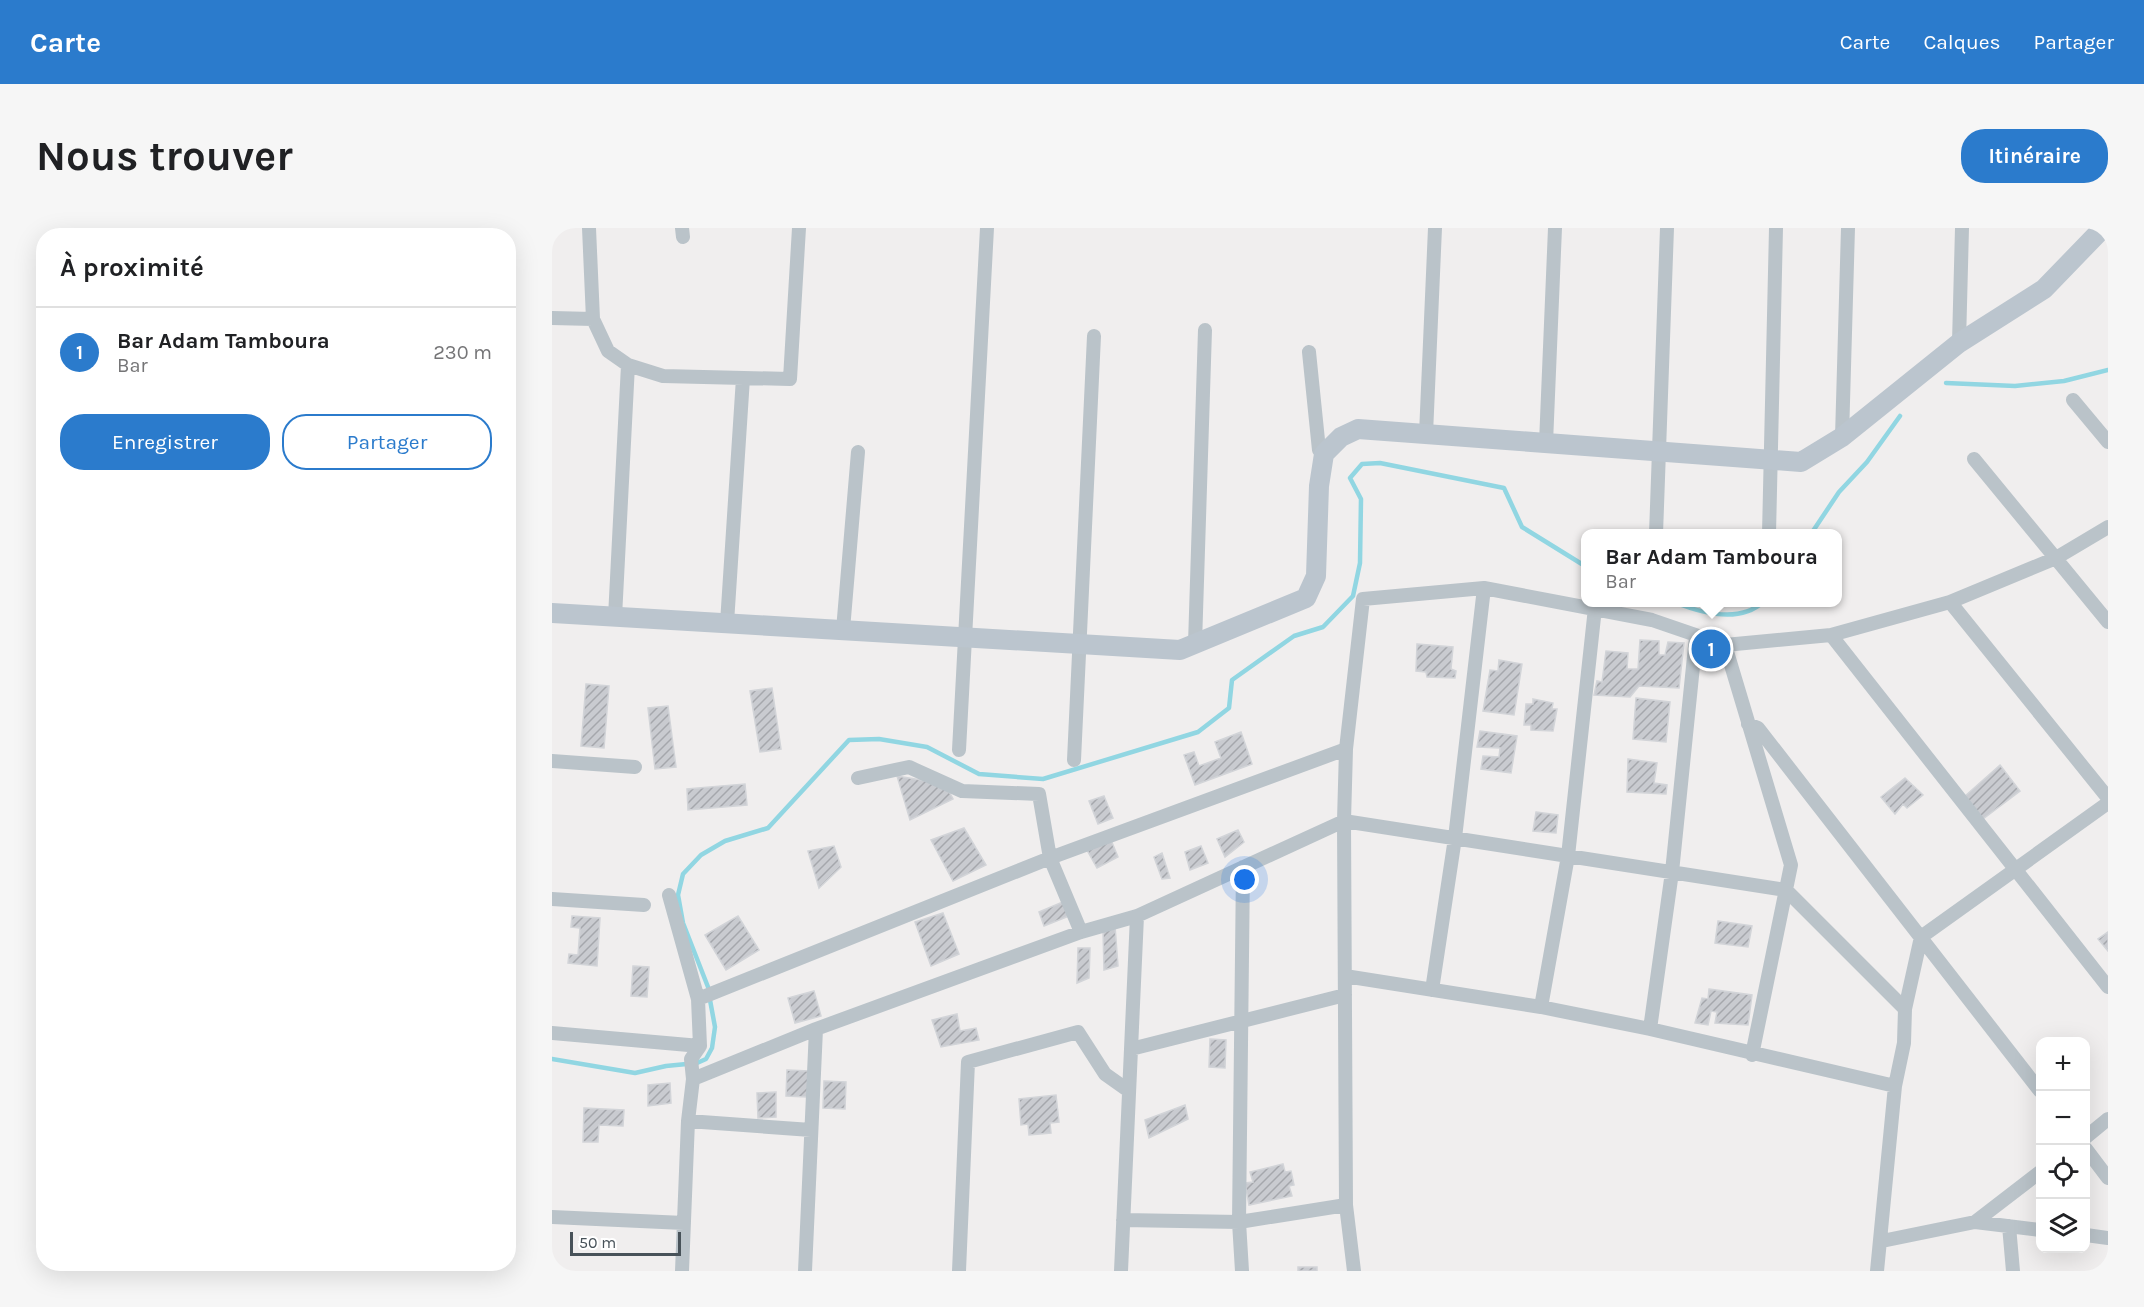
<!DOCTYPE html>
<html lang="fr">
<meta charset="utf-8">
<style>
body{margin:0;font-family:Karla,sans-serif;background:#f6f6f6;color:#202124}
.controls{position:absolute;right:18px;bottom:18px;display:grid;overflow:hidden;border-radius:12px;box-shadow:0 6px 24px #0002}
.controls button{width:54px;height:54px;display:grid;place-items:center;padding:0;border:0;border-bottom:2px solid #e0e0e0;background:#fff;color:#202124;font:30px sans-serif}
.scale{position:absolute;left:18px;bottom:15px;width:111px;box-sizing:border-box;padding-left:6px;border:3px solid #485259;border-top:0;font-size:16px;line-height:21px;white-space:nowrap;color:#485259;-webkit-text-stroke:4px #fff;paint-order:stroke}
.you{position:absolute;left:693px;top:652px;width:21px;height:21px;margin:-15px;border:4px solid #fff;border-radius:50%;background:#1a73e8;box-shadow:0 0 0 9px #1a73e833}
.badge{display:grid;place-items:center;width:39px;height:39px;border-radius:50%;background:#2b7bcc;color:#fff;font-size:20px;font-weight:700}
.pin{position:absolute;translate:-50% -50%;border:3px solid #fff;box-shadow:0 2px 6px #0006}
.popup{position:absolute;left:1029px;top:301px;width:261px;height:78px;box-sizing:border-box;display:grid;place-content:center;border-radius:12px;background:#fff;filter:drop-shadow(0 2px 4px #0005);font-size:20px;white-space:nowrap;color:#757577}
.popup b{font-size:22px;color:#202124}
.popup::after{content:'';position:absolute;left:50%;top:100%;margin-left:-12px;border:12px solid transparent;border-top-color:#fff}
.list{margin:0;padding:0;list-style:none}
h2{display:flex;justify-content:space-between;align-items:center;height:78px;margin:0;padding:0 24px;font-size:26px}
h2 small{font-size:20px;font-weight:400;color:#757577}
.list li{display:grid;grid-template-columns:39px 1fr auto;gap:18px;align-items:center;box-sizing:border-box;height:90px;padding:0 24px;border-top:2px solid #e0e0e0}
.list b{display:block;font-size:22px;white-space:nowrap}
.list p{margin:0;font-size:20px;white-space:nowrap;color:#757577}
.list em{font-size:20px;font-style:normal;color:#757577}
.actions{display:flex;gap:12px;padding:18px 24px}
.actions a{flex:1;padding:14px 0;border:2px solid #2b7bcc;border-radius:24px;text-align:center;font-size:21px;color:#2b7bcc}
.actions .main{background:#2b7bcc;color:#fff}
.icon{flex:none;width:33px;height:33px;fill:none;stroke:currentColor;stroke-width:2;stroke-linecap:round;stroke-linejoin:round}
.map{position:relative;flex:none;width:1556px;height:1043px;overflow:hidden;border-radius:24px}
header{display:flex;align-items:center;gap:36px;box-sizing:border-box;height:84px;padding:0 30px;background:#2b7bcc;color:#fff}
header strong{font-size:28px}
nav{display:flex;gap:33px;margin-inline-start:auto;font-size:21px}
.intro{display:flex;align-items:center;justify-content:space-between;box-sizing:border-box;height:144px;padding:0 36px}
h1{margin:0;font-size:42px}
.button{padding:15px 27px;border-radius:24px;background:#2b7bcc;color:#fff;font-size:21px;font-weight:700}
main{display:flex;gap:36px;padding:0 36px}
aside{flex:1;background:#fff;border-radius:24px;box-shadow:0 6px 24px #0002}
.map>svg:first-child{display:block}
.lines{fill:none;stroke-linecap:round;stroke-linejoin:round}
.stream{stroke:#91d6e2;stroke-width:4.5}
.building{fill:url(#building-hatch);stroke:#d2d4d8;stroke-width:1.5}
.street{stroke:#bac3c9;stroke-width:14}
.secondary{stroke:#bbc5ce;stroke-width:20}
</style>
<header>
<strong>Carte</strong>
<nav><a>Carte</a><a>Calques</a><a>Partager</a></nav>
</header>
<div class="intro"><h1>Nous trouver</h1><a class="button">Itinéraire</a></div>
<main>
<aside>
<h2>À proximité<small></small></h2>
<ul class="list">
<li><span class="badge">1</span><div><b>Bar Adam Tamboura</b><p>Bar</p></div><em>230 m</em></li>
</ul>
<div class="actions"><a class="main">Enregistrer</a><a>Partager</a></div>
</aside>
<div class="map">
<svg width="1556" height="1043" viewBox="0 0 1556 1043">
<defs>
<pattern id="building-hatch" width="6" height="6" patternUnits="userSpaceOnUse" patternTransform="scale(1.5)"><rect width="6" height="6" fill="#c9cbd0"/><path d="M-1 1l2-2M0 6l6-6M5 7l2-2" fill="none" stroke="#a5a7ac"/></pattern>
</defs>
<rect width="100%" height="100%" fill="#f0eeee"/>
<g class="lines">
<!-- stream -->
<path class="stream" d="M1394,155L1463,158L1512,153L1556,142
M1259,306L1287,264L1315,234L1348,188
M1122,374C1149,385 1187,396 1211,374
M156,759L131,695L126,667L131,646L149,627L173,613L216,600L297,512L327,511L375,519L427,546L491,551L646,504L677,480L680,452L742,408L771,399L801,368L808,335L809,271L798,250L810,236L828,235L952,260L970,299L1033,338
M0,831L83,845L114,838L145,835L154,831L160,820L163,799L158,772"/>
</g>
<!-- building -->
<path class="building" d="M1088,412L1107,413V427H1113L1116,414L1132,415L1127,460L1087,458L1078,469L1042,467L1045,453L1050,454L1054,423L1076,425L1075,441H1086Z
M865,416L901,419L899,441L904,443L903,450L875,449L874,444L864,443Z
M947,432L970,436L962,487L931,483L938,442L946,443Z
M34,456L57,458L52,520L29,518Z
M220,460L229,521L208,524L198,463Z
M1084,470L1118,474L1114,514L1081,511Z
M981,471L1001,475L1000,481H1005L1001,503L979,502V497H972L974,476H981Z
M116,478L124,539L103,541L96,480Z
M928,503L965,508L959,545L929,541L931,528L947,529L948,520L925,519Z
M689,504L700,536L643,557L632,527L642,524L647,538L669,530L663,514Z
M1076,531L1105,535L1102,555L1115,557L1114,566L1075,564Z
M1448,537L1468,563L1431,591L1413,568Z
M345,548L393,556L401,571L358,592Z
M1353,550L1371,567L1355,580L1351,576L1343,586L1329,569Z
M193,556L195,577L136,582L135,561Z
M552,568L561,590L546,596L537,573Z
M984,584L1006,587L1004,605L981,603Z
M412,600L434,637L401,653L379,612Z
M686,602L692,614L673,629L665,611Z
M559,612L566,629L545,640L535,622Z
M282,618L289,639L267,660L256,623Z
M649,618L656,635L638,642L633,624Z
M610,625L618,650L610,651L602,629Z
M513,673L517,688L492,698L487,684Z
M391,685L407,726L379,738L363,694Z
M20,688L48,690L45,738L16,735L17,726L26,727L28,700L19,699Z
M186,688L207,722L174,742L153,707Z
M1166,693L1200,698L1196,719L1163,715Z
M563,698L566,738L552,742L551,702Z
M1556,704V723L1546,711Z
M526,720H538L537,750L525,755Z
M81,738L97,739L95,769L79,768Z
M1157,761L1200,767L1196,797L1163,795L1165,784L1159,783L1156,797L1143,795L1150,770L1156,771Z
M262,763L269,788L243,795L236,770Z
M405,786L408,803L424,800L427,812L389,819L380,792Z
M658,811L674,812L673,840L657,839Z
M235,842L257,843L255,869L234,868Z
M272,853L294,854L293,881L271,880Z
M118,855L119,875L96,878V857Z
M224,864V889L206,890L205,865Z
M504,867L507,894L498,895L499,905L477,907L476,896L469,897L467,871Z
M633,877L636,891L597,910L593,892Z
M32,880L72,882L71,898L47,897L46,914H31Z
M731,936L733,944L739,943L742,957L737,958L740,968L697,977L693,955L701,954L698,944Z
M746,1039H765V1043H746Z"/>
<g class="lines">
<!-- street -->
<path class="street" d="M37,0L41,91L56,123L76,137L111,148L238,151L247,0
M130,0L131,9
M0,90L41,91
M1407,115L1410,0
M757,124L767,222L772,226
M1521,172L1556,214
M874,206L883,0
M1290,209L1296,0
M994,215L1003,0
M1422,231L1556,394
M1104,306L1115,0
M1217,306L1224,0
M1398,374L1556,570
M63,389L76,137
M175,395L191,150
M291,402L306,224
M1279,407L1556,759
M643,416L653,102
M1173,417L1239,637L1200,827
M1196,496L1206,500L1488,863
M407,522L435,0
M522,532L542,108
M0,533L83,539
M306,550L357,539L410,563L487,566L498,630L529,704
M117,667L146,771L148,818L139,831L141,851L136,893L130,1043
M0,671L92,677
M793,748L989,779L1098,801L1343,858
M880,762L903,610L932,360
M146,771L498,630L794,521
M989,779L1016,628L1043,380
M1098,801L1120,644L1144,409
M0,805L148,818
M579,821L793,767
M141,851L264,801L529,704L585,688L792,593L1234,662L1353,781
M136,893L259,902
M1534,909L1556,891
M1534,921L1556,950
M0,989L132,995
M571,992L687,994L794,977
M1423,994L1488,944
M1457,998L1461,1043
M1534,1007L1556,1010
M1330,1013L1423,994L1488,1002
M253,1043L264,801
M407,1043L416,834L526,804L553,846L577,863
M569,1043L585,688
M690,1043L687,994L691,639
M802,1043L794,977L792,593L794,521L811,371L932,360L1100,392L1173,417L1279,407L1398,374L1504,330L1556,299
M1325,1043L1343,858L1352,815L1353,781L1369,709L1556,575"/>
<!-- secondary -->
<path class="secondary" d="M0,385L628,422L754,370L764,348L767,258L772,226L789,209L806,201L1249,234L1290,209L1407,115L1492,61L1551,0"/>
</g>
</svg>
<div class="controls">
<button>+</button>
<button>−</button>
<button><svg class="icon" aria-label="locate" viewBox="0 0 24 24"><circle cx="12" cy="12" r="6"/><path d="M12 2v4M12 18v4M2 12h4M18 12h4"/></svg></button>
<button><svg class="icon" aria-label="layers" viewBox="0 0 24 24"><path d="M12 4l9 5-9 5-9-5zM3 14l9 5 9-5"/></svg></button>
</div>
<div class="scale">50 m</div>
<div class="you"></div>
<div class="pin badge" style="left:1159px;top:421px">1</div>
<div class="popup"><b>Bar Adam Tamboura</b>Bar</div>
</div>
</main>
